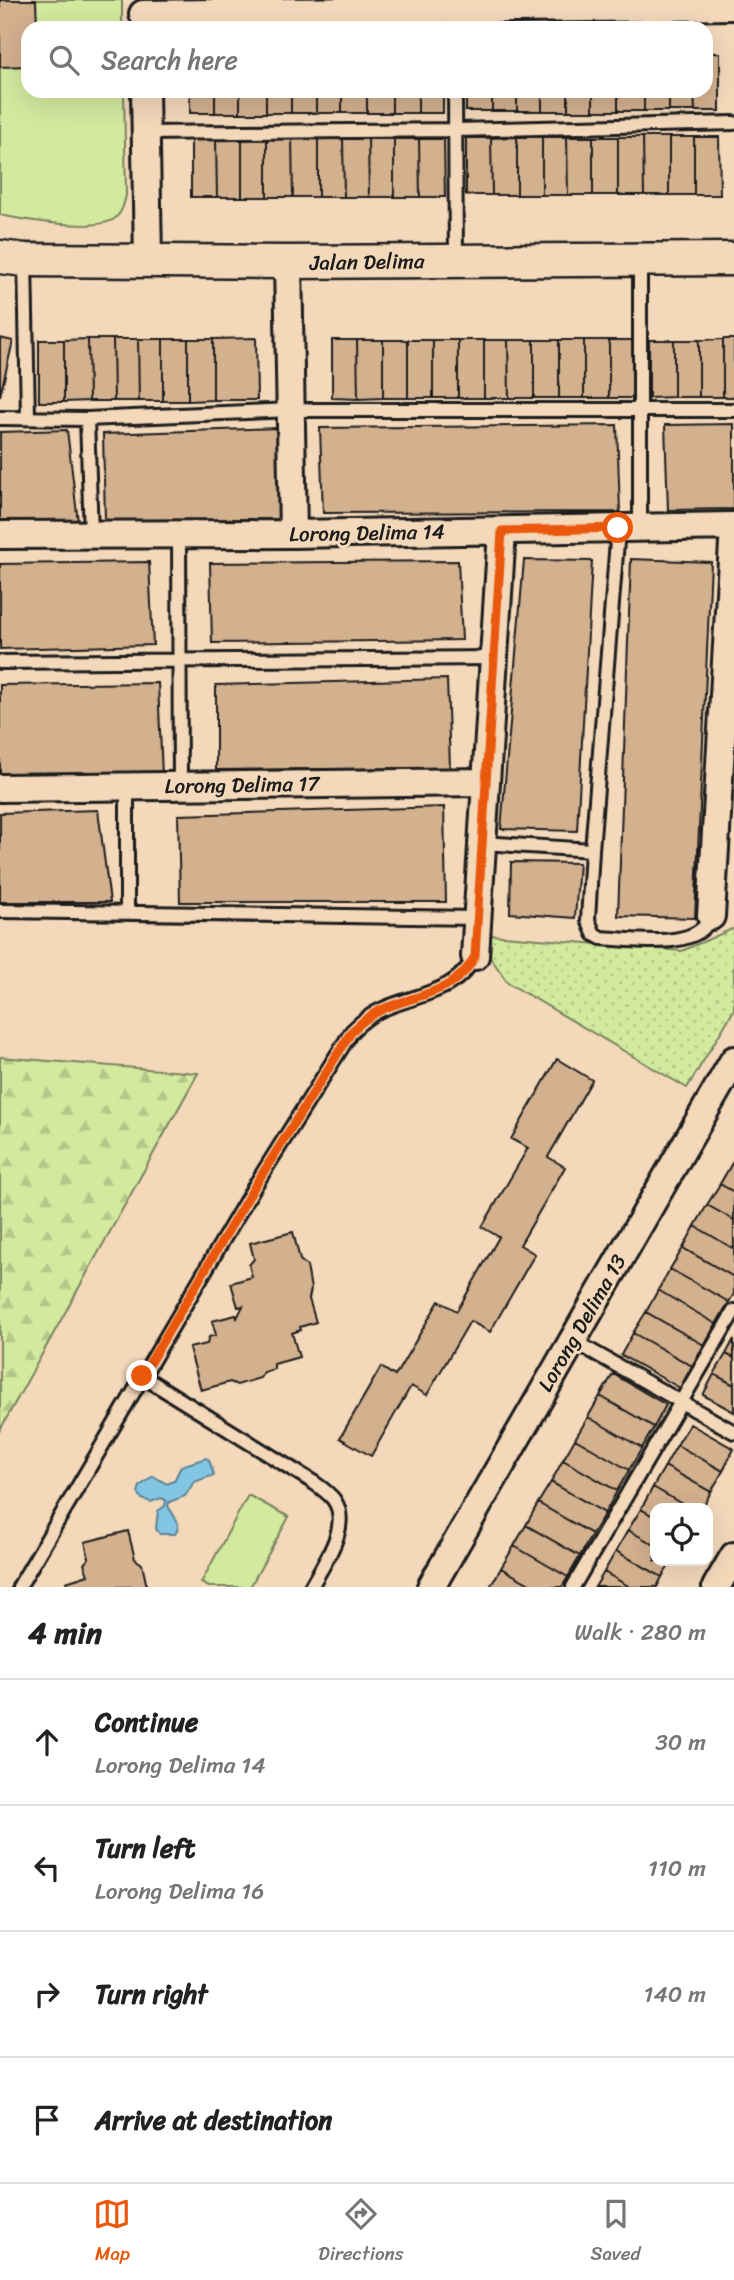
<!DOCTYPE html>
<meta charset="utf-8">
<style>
body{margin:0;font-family:Sriracha,sans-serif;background:#f6f6f6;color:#222}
.controls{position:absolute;right:21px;bottom:21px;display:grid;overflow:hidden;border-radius:14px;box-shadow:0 7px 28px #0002}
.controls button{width:63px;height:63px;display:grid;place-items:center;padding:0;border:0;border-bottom:2px solid #e0e0e0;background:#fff;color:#222;font:35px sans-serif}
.stop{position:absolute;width:21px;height:21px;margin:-16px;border:5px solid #ea580c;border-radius:50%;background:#fff}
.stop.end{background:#ea580c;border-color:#fff;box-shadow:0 2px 7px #0008}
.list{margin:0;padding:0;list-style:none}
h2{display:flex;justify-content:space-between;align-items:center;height:91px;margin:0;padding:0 28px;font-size:30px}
h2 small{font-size:23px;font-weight:400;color:#767676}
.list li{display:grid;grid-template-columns:46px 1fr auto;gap:21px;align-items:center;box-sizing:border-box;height:126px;padding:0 28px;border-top:2px solid #e0e0e0}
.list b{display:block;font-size:26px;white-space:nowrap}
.list p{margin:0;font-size:23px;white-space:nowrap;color:#767676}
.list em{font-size:23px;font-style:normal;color:#767676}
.icon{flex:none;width:38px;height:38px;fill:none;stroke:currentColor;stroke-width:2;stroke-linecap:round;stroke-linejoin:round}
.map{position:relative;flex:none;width:734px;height:1587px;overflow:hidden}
.search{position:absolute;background:#fff;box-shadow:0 7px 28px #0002;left:21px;right:21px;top:21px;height:77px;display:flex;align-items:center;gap:18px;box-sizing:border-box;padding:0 24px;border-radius:21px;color:#767676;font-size:26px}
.sheet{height:595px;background:#fff}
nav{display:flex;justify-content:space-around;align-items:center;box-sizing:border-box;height:98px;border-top:2px solid #e0e0e0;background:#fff;font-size:19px;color:#767676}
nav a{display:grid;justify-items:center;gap:4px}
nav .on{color:#ea580c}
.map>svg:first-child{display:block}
.grass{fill:url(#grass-dots);stroke:#77825d;stroke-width:2}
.forest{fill:url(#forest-firs);stroke:#77825d;stroke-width:2}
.park{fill:#d2e99e;stroke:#77825d;stroke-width:2}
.water{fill:#83c6e4;stroke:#5a8294;stroke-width:2}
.building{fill:#d3b08e;stroke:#1c1c1c;stroke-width:2}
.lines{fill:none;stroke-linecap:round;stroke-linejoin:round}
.service-casing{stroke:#1c1c1c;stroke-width:18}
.minor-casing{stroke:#1c1c1c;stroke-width:32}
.tertiary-casing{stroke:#1c1c1c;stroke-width:37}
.service{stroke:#f3d8ba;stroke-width:12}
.minor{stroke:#f3d8ba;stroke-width:26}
.tertiary{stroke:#f3d8ba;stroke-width:32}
.route{stroke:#ea580c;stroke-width:9}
.labels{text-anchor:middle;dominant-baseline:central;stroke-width:6;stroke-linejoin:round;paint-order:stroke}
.street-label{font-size:21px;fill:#1c1c1c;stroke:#f3d8ba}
</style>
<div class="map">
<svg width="734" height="1587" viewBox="0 0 734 1587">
<defs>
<pattern id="grass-dots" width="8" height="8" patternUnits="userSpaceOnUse" patternTransform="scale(1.75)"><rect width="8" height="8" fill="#d2e99e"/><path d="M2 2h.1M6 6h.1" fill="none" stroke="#b4c788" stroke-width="1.8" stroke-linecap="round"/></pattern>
<pattern id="forest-firs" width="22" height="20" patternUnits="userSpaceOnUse" patternTransform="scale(1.75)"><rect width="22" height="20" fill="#d2e99e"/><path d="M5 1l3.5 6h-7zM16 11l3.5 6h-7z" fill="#b4c788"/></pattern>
</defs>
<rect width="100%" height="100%" fill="#f3d8ba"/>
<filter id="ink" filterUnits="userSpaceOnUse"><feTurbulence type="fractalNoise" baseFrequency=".0143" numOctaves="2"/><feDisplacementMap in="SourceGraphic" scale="14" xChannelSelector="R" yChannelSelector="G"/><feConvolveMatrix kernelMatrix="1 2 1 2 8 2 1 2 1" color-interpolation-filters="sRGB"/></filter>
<g filter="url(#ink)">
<!-- grass -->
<path class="grass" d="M732,929L734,930V1010L687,1088L508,983L490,957L491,935L682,951Z"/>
<!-- forest -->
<path class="forest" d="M0,1057L198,1073L0,1430Z"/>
<!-- park -->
<path class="park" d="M0,0H122V28H28V91H124L126,195C124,204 122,213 114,219C94,232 24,220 0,215Z
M248,1495L289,1517L250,1587H209L201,1583Z"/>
<!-- water -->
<path class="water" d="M206,1458L209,1460L214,1475L194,1482L185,1496L169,1502L168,1506C173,1515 183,1525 175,1534H160L156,1529L158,1511L165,1506L166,1500L161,1498L151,1502L142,1499L138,1493L140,1486L153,1476L167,1484L174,1481L181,1466Z"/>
<!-- building -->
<path class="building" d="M0,0H36L37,28H28V66L0,67Z
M706,53H720V111H695L694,91H706Z
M190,91H215V113H190Z
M215,91H240V113H215Z
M240,91H266V113H240Z
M266,91H291V113H266Z
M291,91H316V113H291Z
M316,91H342V113H316Z
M342,91H367V113H342Z
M367,91H392V113H367Z
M392,91H418V113H392Z
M418,91H443V113H418Z
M466,91H492V111H466Z
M492,91H517V111H492Z
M517,91H542V111H517Z
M542,91H568V111H542Z
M568,91H593V111H568Z
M593,91H618V111H593Z
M618,91H644V111H618Z
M644,91H669V111H644Z
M669,91H694L695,111H669Z
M517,137H542V195H517Z
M517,137V195H492L491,138Z
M542,137H567L568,195H542Z
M567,137H593V195H568Z
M593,137H618V195H593Z
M618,137H643L644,195H618Z
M643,137H669V195H644Z
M669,137H694V195H669Z
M694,137H719L720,195H694Z
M466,138H491L492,195H466Z
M242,139V197H217L216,140Z
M242,139H267V197H242Z
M267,139H292L293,197H267Z
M292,139H318V197H293Z
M318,139H343L344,197H318Z
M343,139H368L369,197H344Z
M368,139H394V197H369Z
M394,139H419L420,197H394Z
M419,139H444L445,197H420Z
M191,140H216L217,197H191Z
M0,338L13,341L0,396Z
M256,338L257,400H213V339Z
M88,339H113L114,401H89Z
M88,339L89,401L64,402V340Z
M113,339H138L139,401H114Z
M138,339H163V401H139Z
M163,339H188V401H163Z
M188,339H213V400L188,401Z
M723,339H734V397H723Z
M723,339V397H699V340Z
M39,340H64V402H39Z
M332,340H357L358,399L332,398Z
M357,340H383V398L358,399Z
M383,340H408V398H383Z
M408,340H433V398H408Z
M433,340H458V398H433Z
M458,340H484V398H458Z
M484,340H508L509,398H484Z
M508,340H534V398H509Z
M534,340H559V398H534Z
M559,340H584V398H559Z
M584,340H609V398H584Z
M609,340H634L635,398H609Z
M649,340H674V397L649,398Z
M674,340H699V397H674Z
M734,424V509L668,510L665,425Z
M617,425L620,512L323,513L320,428Z
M278,428L281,519L105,521L103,434Z
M67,430L78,522H0V432Z
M631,559L711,562L695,918L618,916Z
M524,560L592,561L577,831L501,829Z
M458,561L462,640L212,643L210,563Z
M149,562L153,645L0,649V564Z
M447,679L450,768L216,770V685Z
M158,683L162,776L0,775V685Z
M444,807L446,902H180L178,815Z
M98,810L110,902H0V813Z
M511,862L579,863L575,918L510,913Z
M557,1059L592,1080L548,1157L565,1167L520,1245L535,1254L490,1332L470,1321L427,1395L411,1386L371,1456L340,1438L381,1367L395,1376L439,1301L457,1311L499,1237L482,1227L528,1148L511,1139Z
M732,1163L734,1164V1192L720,1184Z
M720,1184L734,1192V1220L707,1205Z
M707,1205L734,1220V1249L695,1226Z
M695,1226L734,1249V1277L683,1248Z
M293,1232L300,1260L307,1266L311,1289L309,1299L316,1322L300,1327L301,1330L292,1333L299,1357L274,1364V1369L264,1372L260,1378L237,1385L230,1382L201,1390L189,1348L207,1344L209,1337L216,1335L212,1321L236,1315L237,1318L243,1306L238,1307L231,1283L252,1277L249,1265L254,1259L250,1243Z
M683,1248L734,1277V1294L729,1302L670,1269Z
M670,1269L729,1302L716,1324L658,1290Z
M658,1290L716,1324L704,1345L646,1312Z
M646,1312L704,1345L692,1366L633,1333Z
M633,1333L692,1366L680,1388L621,1355Z
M734,1339V1358L726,1354Z
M726,1354L734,1358V1385L714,1374Z
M613,1374L666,1405L654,1427L600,1396Z
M714,1374L734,1385V1412L703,1395Z
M600,1396L654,1427L642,1448L588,1417Z
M588,1417L642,1448L629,1470L575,1439Z
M690,1424L734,1449L723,1471L677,1445Z
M575,1439L629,1470L617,1491L563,1460Z
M677,1445L723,1471L711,1492L665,1466Z
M563,1460L617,1491L605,1513L551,1482Z
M665,1466L711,1492L702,1508H689L653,1487Z
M551,1482L605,1513L592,1534L538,1503Z
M653,1487L689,1508H655V1517L641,1509Z
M538,1503L592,1534L580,1556L526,1525Z
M641,1509L655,1517V1545L628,1530Z
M526,1525L580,1556L568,1577L514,1546Z
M628,1530L655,1545V1561H672L662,1577L616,1551Z
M128,1531L135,1559L142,1564L147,1587H67L66,1582L88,1575L84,1564L89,1558L85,1542Z
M514,1546L568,1577L562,1587H535L501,1568Z
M616,1551L662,1577L657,1587H630L604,1572Z
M501,1568L535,1587H490Z
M604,1572L630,1587H595Z"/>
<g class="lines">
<!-- service casing -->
<g class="service-casing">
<path id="service" d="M454,10V28
M455,91L456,261
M145,133L456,130L734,123
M640,259V528
M25,260L28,418
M0,418L87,419L291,410H734
M87,419L91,534
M179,534L180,787
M0,662L493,658
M482,843L592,850L588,920L594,934L601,938C631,939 699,952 711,916
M592,850L618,529
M0,911L477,918
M127,913V786
M572,1340L734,1432
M142,1376L313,1482C320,1487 329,1493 334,1500C352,1526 323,1564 311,1587
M19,1587L256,1184L352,1031C361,1022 371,1014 383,1009C417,994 457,993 475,956
M573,1587L734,1311"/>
</g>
<!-- minor casing -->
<g class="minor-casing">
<path id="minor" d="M143,14L734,6
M145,91L148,260
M288,262L293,534
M0,535L293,534L734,526
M0,788L485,782
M711,916L734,526
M475,956L502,531
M431,1587L734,1060
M716,1587L734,1556"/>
</g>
<!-- tertiary casing -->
<g class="tertiary-casing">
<path id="tertiary" d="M0,257L25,260L288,262L734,259"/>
</g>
<!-- service -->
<use href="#service" class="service"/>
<!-- minor -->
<use href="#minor" class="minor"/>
<!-- tertiary -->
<use href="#tertiary" class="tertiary"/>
</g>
</g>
<g class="lines" filter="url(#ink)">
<!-- route -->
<path class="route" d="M142,1376L256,1184L352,1031C362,1022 371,1014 383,1009C417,994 457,993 475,956L502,531L618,528"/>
</g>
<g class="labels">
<!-- street labels -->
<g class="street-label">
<text transform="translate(367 262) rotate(-1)">Jalan Delima</text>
<text transform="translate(367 533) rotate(-1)">Lorong Delima 14</text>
<text transform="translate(242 785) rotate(-1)">Lorong Delima 17</text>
<text transform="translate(582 1323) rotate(-60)">Lorong Delima 13</text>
</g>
</g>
</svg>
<div class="controls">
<button><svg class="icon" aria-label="locate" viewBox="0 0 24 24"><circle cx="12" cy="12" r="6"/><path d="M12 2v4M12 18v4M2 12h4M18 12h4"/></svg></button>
</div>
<div class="stop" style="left:618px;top:528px"></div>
<div class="stop end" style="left:142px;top:1376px"></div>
<div class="search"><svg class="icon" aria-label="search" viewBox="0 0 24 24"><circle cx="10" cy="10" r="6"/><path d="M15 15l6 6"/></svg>Search here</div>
</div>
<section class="sheet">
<h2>4 min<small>Walk · 280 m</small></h2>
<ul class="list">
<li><svg class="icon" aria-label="ahead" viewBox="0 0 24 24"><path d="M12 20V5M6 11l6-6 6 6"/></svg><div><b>Continue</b><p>Lorong Delima 14</p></div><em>30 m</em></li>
<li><svg class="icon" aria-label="left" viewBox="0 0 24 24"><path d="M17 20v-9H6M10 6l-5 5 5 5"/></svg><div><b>Turn left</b><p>Lorong Delima 16</p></div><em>110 m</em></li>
<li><svg class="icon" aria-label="right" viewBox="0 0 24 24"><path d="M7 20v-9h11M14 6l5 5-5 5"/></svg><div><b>Turn right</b></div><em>140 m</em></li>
<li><svg class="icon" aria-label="arrive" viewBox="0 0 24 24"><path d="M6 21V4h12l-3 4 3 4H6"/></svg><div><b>Arrive at destination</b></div></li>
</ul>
</section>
<nav>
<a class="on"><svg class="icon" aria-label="map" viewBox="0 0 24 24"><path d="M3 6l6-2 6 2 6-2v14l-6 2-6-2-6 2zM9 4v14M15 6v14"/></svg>Map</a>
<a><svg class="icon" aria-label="directions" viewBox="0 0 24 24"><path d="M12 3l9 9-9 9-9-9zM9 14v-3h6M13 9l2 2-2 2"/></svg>Directions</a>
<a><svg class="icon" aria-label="saved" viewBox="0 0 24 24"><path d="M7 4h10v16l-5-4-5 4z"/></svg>Saved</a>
</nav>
